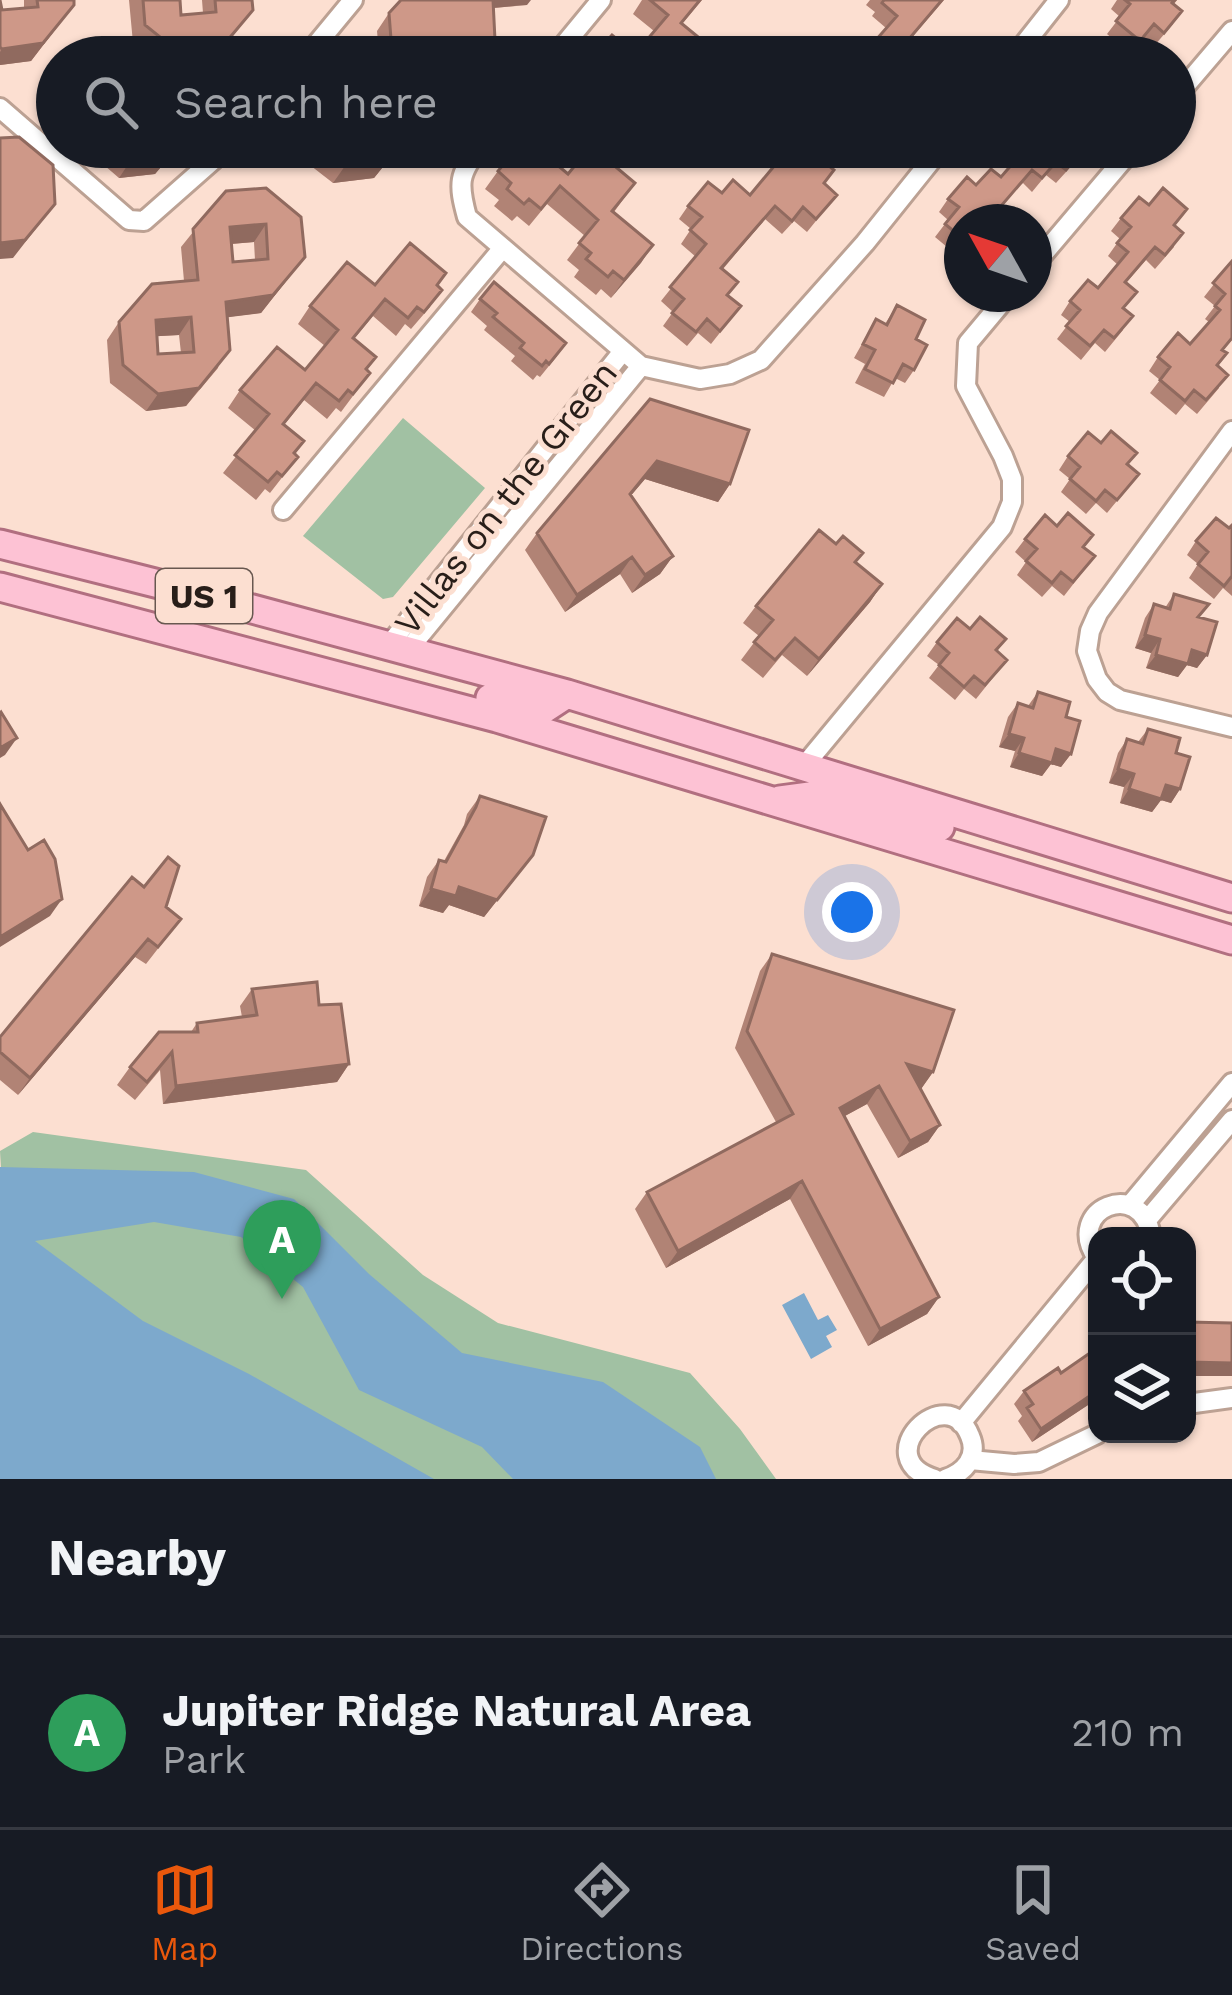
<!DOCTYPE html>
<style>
body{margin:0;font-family:"Work Sans",sans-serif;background:#20242c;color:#f1f3f6}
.controls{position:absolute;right:36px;bottom:36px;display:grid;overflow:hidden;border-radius:24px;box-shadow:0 3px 9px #0004}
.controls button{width:108px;height:108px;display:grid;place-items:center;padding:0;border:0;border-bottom:3px solid #363941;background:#171b24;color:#f1f3f6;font:60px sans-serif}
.compass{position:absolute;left:944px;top:204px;width:108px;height:108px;border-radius:50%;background:#171b24;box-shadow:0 3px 9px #0004;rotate:310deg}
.you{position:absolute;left:852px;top:912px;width:42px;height:42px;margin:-30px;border:9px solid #fff;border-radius:50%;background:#1a73e8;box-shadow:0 0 0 18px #1a73e833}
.badge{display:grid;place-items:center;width:78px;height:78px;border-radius:50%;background:#ea580c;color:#fff;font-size:39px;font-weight:700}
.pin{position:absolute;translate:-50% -99px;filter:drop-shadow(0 3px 6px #0008)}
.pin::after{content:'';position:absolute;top:63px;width:42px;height:36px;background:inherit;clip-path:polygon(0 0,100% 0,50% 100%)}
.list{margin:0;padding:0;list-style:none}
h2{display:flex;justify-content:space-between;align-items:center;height:156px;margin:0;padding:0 48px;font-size:51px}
h2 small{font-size:39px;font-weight:400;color:#9ea1a6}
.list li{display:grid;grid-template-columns:78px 1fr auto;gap:36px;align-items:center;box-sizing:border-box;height:192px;padding:0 48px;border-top:3px solid #363941}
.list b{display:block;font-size:45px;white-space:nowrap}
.list p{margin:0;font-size:39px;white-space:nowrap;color:#9ea1a6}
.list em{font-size:39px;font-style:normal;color:#9ea1a6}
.icon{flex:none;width:66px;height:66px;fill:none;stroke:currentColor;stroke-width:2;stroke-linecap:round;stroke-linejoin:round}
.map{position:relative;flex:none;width:1232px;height:1479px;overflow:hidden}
.search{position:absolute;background:#171b24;box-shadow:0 3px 9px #0004;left:36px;right:36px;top:36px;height:132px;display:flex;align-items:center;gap:30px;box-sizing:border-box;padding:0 42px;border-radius:66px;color:#9ea1a6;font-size:45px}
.sheet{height:348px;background:#171b24}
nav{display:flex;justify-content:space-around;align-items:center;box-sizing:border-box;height:168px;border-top:3px solid #363941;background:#171b24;font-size:33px;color:#9ea1a6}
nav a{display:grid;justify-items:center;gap:6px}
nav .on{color:#ea580c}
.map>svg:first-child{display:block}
.green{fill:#a1c1a3}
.water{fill:#7da9cc}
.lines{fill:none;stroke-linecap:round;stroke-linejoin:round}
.street-casing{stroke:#bca193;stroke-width:24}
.primary-casing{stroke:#b16f80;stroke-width:33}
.street{stroke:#fff;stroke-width:18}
.primary{stroke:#fdc2d4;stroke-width:27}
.wall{fill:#b18375;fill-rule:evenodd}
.shaded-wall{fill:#906a5f}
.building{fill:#ce9888;stroke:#906a5f;stroke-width:3;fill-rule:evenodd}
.labels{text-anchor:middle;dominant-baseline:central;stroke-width:10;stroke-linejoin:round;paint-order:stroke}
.shield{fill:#fcdfd1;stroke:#685850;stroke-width:3}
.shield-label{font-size:33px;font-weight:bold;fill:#281e19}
.street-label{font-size:36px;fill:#281e19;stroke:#fcdfd1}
</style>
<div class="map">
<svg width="1232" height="1479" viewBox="0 0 1232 1479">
<rect width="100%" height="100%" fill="#fcdfd1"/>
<!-- green -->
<path class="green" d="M403,418L485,488L393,597L383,599L303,536Z
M33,1132L306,1170L423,1275L498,1323L690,1373L740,1429L776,1479H390L269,1416L31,1249L1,1168L0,1151Z"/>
<!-- water -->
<path class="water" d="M0,1167L194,1172L294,1199L369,1274L462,1353L603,1382L700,1447L716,1479H513L482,1447L359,1390L303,1287L241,1237L154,1222L35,1241L143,1321L249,1374L434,1479H0Z
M804,1293L818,1320L828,1315L837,1330L826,1336L832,1347L811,1359L782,1305Z"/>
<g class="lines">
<!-- street casing -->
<g class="street-casing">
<path id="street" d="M306,57L353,0
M554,57L601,0
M1014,57L1059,0
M1175,98L1232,31
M0,108L129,220L144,221L228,147
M480,147C458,174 458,184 467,217L641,366L700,379L730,374L761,360L865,243L942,147
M1034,265L1134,147
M1232,431L1098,613L1090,631L1087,651L1097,679L1107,692L1120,700L1232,727
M283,510L502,249
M389,645L623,351
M408,650L641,366
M804,766L1002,527L1012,502V479L1003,456L966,386L968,343L1009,294
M1130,1205L1232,1083
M1147,1220L1232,1120
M1097,1258C1063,1209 1142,1177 1151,1236
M1187,1404L1232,1398
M961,1423L1097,1258
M970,1460L1014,1464L1039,1462L1097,1434
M935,1479C866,1458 947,1378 970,1436C979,1457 964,1473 945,1479"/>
</g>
<!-- primary casing -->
<g class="primary-casing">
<path id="primary" d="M0,544L171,587L567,694L1232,898
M0,587L497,718L1232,940
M490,698L541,711L567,694
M780,800L825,794L940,827"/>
</g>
<!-- street -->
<use href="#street" class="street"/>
<!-- primary -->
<use href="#primary" class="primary"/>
</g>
<!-- wall -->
<path class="wall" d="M0,0L2,10L24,8V0H74V5L31,61L0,65Z
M129,0H180L181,15L203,13L202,0H252L253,10L216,57H124L147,54L133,43Z
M642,0H702L682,24L709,46L701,57H583L601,47L635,54L654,31L633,14Z
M870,0H944L909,41L886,28L872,16L875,12L866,5Z
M1117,0H1177L1174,4L1173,24L1154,46L1145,38L1130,54L1107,34L1120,17L1111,9Z
M527,5L493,8L495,40L379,53L377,31L389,13Z
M83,147H178L155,174L119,178Z
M296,147H399L374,178L333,183L297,155Z
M824,147L816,155L825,184L837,195L807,232L794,221L782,234L765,219L723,269L728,296L741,306L711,344L698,333L687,346L663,326L673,312L661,301L696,257L681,244L691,229L679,219L688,206L722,193L750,195Z
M1013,147H1083L1075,162L1056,183L1046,175L1032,192L1023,183L962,222V254L959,257L935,237L948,220L939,212L948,199L976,185L1001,177L1021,154Z
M498,171L568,174L635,183L614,212L653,245L611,298L601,289L596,295L574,277L579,270L567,260L585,236L547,204L529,226L517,216L512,221L494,206L499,200L485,189Z
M226,191L305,257L261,313L227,317L218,368L186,406L146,411L110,383L107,340L119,322L184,281L181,247ZM254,242L255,260L233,262L231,244ZM179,335L181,353L158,354L157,336Z
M1121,218L1175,226L1174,247L1155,269L1146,260L1126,283L1123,330L1105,352L1095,343L1081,360L1057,339L1070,322L1061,315L1070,301L1098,288L1118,265L1108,256L1120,239L1111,231Z
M1232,261V340L1223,350L1227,353L1218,366L1219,388L1197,414L1185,404L1176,415L1150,393L1160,380L1149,371L1158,357L1190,344L1209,322L1205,319L1215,306L1204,297Z
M446,273L437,286L430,307L411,329L405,324L396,336L373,316L354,339L376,357L367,370L370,373L341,412L336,408L327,419L304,400L284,425L304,441L295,454L298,457L270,493L265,489L256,500L223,473L256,431L228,408L240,390L305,370L325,346L298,324L310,306L375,285Z
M480,299L557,356L540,377L537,375L533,380L511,361L515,356L484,330L487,326L471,312Z
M897,305L916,339L914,370L905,383L895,378L884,397L855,383L865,364L854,358L876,319L885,324Z
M650,399L730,484L718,502L645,479L631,495L673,556L660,574L632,593L620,574L565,612L525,550L537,533Z
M1101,443L1137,453L1128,465L1139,474L1107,513L1096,503L1086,514L1061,492L1070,479L1059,470L1068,456Z
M1232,525V596L1223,588L1214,599L1189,578L1198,564L1187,555L1196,541L1229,528Z
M1025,539L1085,548V569L1064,596L1052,586L1042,597L1017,575L1026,562L1015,552Z
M836,544L863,553L856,562L882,584L870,602L807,676L782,655L763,678L741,660L759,636L743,623L756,606Z
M1174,594L1199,617L1207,655L1197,668L1187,665L1178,677L1146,668L1151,653L1135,648L1145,618L1154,604L1165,608Z
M970,629L1006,639L997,651L1007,660L976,699L964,689L955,700L929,678L939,665L927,656L937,642Z
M1038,692L1066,717L1071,754L1061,767L1051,764L1042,776L1010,767L1015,751L999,747L1008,717L1018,703L1028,706Z
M1148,729L1176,753L1180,789L1171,803L1161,800L1152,812L1120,803L1124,787L1109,783L1118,753L1127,739L1138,742Z
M480,796L533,855L484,917L449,905L443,913L419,906L427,877L439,860L444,861L464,825L467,814Z
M144,887L181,919L146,964L135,957L18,1095L0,1080V1037Z
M772,954L933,1072L921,1089L940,1125L928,1142L898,1158L867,1104L845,1116L939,1297L927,1314L868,1346L790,1199L666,1268L635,1209L647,1192L776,1122L735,1048L760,971Z
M252,989L319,1005L349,1064L337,1082L163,1104L160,1070L135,1100L117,1085L130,1067L191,1032L197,1023L242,1017L240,1006Z
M1097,1348V1405L1090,1409L1088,1405L1032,1442L1018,1421L1022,1416L1014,1404L1024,1391L1061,1373Z"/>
<!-- shaded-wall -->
<path class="shaded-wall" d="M487,0H531L527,5L480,9Z
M74,5L31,61L0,65V52L2,49Z
M253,10L216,57H178L181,54Z
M178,147L155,174L119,178L131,160Z
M399,147L374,178L333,183L345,166Z
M55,204L13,258L0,259V243Z
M775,206L765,219L712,281L721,268Z
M266,224L254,242L218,245L230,227Z
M653,245L641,263L611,298L624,280Z
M305,257L261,313L214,319L226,302Z
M191,317L179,335L143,337L156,320Z
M230,350L186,406L146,411L158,394Z
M657,461L730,484L718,502L645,479L618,511Z
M673,556L660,574L632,593L645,575Z
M632,557L620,574L565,612L577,595Z
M882,584L870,602L807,676L819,659Z
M1145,635L1160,639L1151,653L1135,648Z
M1192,650L1207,655L1197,668L1187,665L1178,677L1146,668L1156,655Z
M1009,734L1024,738L1015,751L999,747Z
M17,738L5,755L0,758V748Z
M1056,749L1071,754L1061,767L1051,764L1042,776L1010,767L1019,753Z
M1118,769L1134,774L1124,787L1109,783Z
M1166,785L1180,789L1171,803L1161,800L1152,812L1120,803L1129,789Z
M533,855L484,917L449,905L443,913L419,906L431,889L459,887Z
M62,899L50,916L0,947V937Z
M148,939L135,957L18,1095L30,1078Z
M349,1064L337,1082L163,1104L176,1086Z
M907,1064L933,1072L921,1089Z
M879,1086L867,1104L828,1125L840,1108Z
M940,1125L928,1142L898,1158L910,1141Z
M802,1181L790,1199L666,1268L678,1251Z
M939,1297L927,1314L868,1346L880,1329Z
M1187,1362L1232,1363V1376H1187Z
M1097,1391L1088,1405L1032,1442L1041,1429Z"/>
<!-- building -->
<path class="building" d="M0,0L2,10L38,7L37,0H74V5L43,43L2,49L0,47Z
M143,0H180L181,15L216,12L215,0H252L253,10L221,48L181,54L145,25Z
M401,0H493L495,40L481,57H338L392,52L389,13Z
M650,0H700L681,23L709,46L699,57H583L595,42L601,47L612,35L635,54L668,15Z
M884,0H942L908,40L923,53L920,57H861L897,16L882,3Z
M1125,0H1175L1172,3L1182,11L1164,33L1154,24L1140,41L1116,21L1130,4Z
M161,53L166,57H124L125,56Z
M19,137L53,165L55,204L25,240L0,243V138Z
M115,147H176L168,157L131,160Z
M322,147H397L386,160L345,166Z
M518,147H536L568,174L590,147H592L635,183L612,211L653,245L624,280L613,271L608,277L586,259L591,253L579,243L598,220L560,186L541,209L529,199L524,204L507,189L511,183L498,171Z
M790,147H822L815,154L834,170L824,183L837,195L816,219L803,207L792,221L775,206L721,268L738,282L727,295L741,306L720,331L707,319L696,332L672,313L684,299L670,287L706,244L690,230L702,217L688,206L708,182L722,193L733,180L750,195Z
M1027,147L1084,148L1066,170L1056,162L1042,178L1032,170L1001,206L1011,214L1004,222H962V238L945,224L959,207L948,199L967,177L976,185L991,169L1001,177Z
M266,188L301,217L305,257L273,295L226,302L230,350L199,388L158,394L123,365L119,322L152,284L198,280L193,229L226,191ZM266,224L268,259L233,262L230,227ZM191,317L194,352L158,354L156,320Z
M1163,188L1187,209L1174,225L1183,233L1165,255L1155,247L1125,282L1137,292L1123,308L1133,316L1114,338L1104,330L1090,346L1066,326L1080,310L1070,301L1088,280L1098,288L1128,252L1117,243L1131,227L1121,218L1139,197L1149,205Z
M410,243L446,273L437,285L442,290L424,312L417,307L408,318L385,299L353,338L376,357L366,369L370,373L353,394L348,390L339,401L316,383L283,424L304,441L294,453L298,457L282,476L277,472L268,482L235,455L269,414L240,390L277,347L305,370L338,330L310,306L347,262L375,285Z
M1232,261V338L1222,350L1227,353L1217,365L1228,375L1206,400L1194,390L1185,401L1160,380L1170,367L1158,357L1178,333L1190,344L1220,310L1215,306L1225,294L1213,283Z
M494,282L566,343L549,364L546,361L542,366L520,348L524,343L493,317L497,313L480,299Z
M897,305L925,320L916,339L927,345L914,370L903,364L893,383L865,369L875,350L863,344L876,319L887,325Z
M650,399L749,430L730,484L657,461L630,494L673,556L645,575L632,557L577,595L537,533Z
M1111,431L1137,453L1127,464L1139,474L1117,500L1105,490L1096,501L1070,479L1080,467L1068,456L1088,432L1101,443Z
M1068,513L1093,535L1083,547L1095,556L1073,582L1061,572L1052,583L1026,561L1037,549L1025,539L1045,515L1057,526Z
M1216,518L1229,528L1232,525V576L1224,586L1198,564L1208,552L1196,541Z
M819,530L836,544L843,536L863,553L855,562L882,584L819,659L795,638L775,660L754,642L773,620L756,606Z
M1174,594L1209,604L1198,617L1217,622L1207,655L1192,650L1188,664L1156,655L1160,639L1145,635L1154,604L1170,609Z
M980,617L1006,639L996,650L1007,660L985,685L974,676L964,687L939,665L949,653L937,642L957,618L970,629Z
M1038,692L1070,702L1066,717L1080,721L1071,754L1056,749L1052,763L1019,753L1024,738L1009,734L1018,703L1033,708Z
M1,712L17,738L0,748V713Z
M1148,729L1180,738L1176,753L1190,757L1180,789L1166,785L1161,799L1129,789L1134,774L1118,769L1127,739L1143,744Z
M480,796L546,817L533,855L497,900L459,887L456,896L431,889L439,860L446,862L476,807Z
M0,804L28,850L44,840L55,859L62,899L0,937Z
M168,857L179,866L166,907L181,919L158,947L148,939L30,1078L0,1052V1037L132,877L144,887Z
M772,954L954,1010L933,1072L907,1064L940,1125L910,1141L879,1086L840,1108L939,1297L880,1329L802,1181L678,1251L647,1192L793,1114L747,1031Z
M317,982L319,1005L341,1004L349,1064L176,1086L172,1052L147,1082L130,1067L159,1032H198L197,1023L257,1015L252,989Z
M1187,1322L1232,1323V1363L1187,1362Z
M1097,1348V1391L1041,1429L1027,1408L1033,1404L1024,1391L1058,1368L1061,1373Z"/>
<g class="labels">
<!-- shield labels -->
<rect class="shield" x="156" y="569" width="96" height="54" rx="9"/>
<g class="shield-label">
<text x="204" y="596">US 1</text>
</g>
<!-- street labels -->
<g class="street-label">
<text transform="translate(506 498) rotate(-52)">Villas on the Green</text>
</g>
</g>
</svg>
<div class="controls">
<button><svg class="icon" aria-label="locate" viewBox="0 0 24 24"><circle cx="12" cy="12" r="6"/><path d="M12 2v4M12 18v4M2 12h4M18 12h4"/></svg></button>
<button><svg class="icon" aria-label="layers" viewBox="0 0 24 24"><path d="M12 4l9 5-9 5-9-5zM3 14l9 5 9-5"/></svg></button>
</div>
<svg class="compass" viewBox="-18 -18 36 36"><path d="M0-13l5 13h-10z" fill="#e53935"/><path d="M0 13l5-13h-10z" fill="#9ea1a6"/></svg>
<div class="you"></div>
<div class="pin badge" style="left:282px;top:1299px;background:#2e9e5b">A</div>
<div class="search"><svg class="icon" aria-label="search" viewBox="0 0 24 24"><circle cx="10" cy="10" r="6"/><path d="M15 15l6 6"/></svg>Search here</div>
</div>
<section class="sheet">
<h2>Nearby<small></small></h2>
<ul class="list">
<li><span class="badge" style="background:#2e9e5b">A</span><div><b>Jupiter Ridge Natural Area</b><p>Park</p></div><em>210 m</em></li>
</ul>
</section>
<nav>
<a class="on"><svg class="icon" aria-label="map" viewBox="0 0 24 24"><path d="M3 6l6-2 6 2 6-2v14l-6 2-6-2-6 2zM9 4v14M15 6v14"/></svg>Map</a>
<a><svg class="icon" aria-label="directions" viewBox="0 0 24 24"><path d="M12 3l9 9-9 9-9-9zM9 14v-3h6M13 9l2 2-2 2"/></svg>Directions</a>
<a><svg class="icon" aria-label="saved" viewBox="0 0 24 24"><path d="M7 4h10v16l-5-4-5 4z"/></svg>Saved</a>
</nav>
